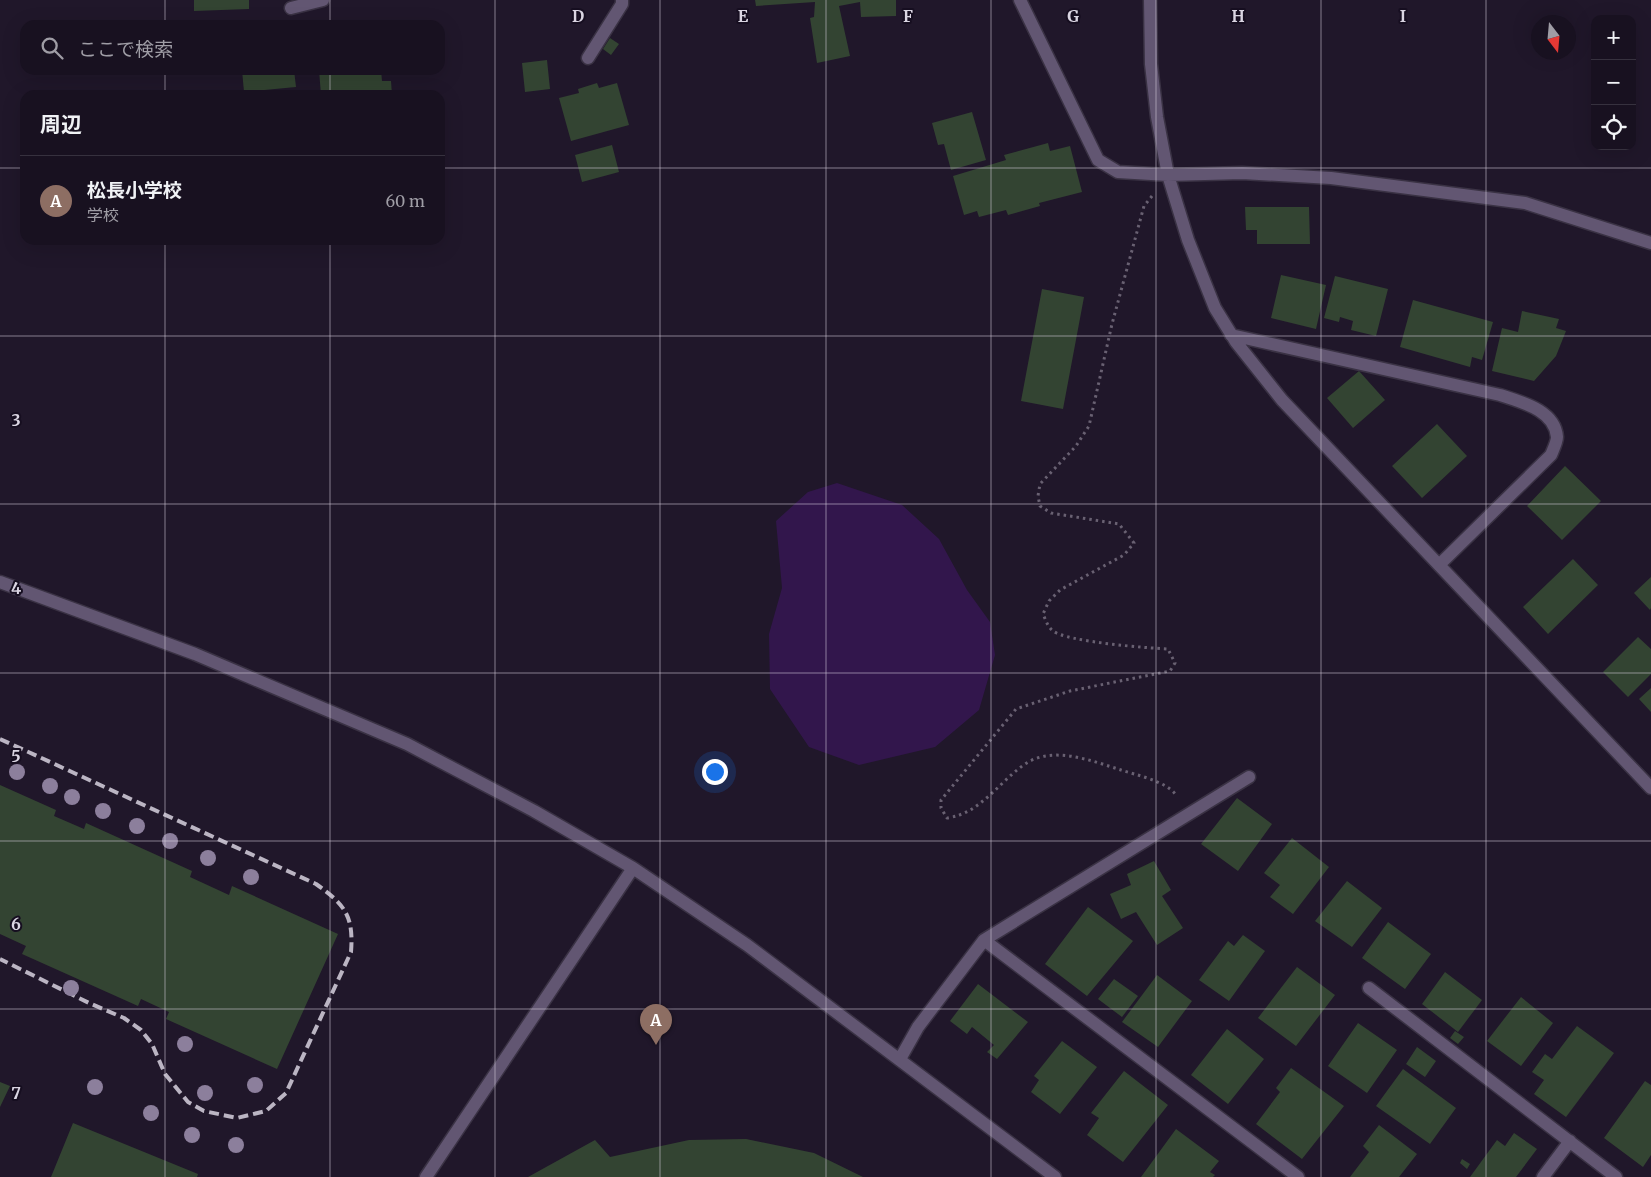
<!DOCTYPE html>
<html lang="ja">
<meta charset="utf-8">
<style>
body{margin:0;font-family:Merriweather,"Noto Sans JP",serif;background:#211a29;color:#f1f3f6}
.controls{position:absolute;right:15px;top:15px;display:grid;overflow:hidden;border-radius:10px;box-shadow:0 5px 20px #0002}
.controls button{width:45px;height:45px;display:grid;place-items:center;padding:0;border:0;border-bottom:1px solid #36313e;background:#181120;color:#f1f3f6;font:25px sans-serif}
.compass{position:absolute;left:1531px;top:15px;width:45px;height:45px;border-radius:50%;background:#181120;box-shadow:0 5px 20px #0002;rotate:164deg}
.you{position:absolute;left:714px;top:771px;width:18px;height:18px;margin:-12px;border:4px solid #fff;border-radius:50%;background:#1a73e8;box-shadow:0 0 0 8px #1a73e833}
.badge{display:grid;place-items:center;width:32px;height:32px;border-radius:50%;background:#66d466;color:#fff;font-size:16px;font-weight:700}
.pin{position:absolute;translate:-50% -41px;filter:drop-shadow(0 1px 2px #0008)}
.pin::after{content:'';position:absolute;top:26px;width:18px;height:15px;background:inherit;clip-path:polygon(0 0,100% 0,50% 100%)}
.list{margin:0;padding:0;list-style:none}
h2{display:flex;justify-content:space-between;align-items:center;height:65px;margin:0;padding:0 20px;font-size:21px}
h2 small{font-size:16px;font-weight:400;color:#9f9da5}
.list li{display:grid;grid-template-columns:32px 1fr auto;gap:15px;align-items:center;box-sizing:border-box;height:90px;padding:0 20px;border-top:1px solid #36313e}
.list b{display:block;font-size:19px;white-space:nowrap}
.list p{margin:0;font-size:16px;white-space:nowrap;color:#9f9da5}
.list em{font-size:16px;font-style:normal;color:#9f9da5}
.icon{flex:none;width:28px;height:28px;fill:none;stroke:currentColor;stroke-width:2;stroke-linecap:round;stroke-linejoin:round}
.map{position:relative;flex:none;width:1651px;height:1177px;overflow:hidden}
.search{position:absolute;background:#181120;box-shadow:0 5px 20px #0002;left:20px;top:20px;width:425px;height:55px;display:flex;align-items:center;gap:12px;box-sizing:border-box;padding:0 18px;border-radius:15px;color:#9f9da5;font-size:19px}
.panel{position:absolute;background:#181120;box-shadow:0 5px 20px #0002;left:20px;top:90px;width:425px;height:155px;border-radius:15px}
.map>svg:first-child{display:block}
.green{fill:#32164c}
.building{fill:#334432}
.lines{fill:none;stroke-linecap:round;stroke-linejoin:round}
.minor-casing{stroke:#3a3244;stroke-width:15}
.path{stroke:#696172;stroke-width:3;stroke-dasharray:2.5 4;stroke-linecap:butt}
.minor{stroke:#625672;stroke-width:12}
.rail{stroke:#bbb5c3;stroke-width:4;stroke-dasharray:10 5;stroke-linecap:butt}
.tree{fill:#8c7f9c}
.grid{fill:none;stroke:#dad5e2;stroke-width:1;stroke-opacity:0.55}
.grid-label{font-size:16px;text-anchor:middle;font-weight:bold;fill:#dad5e2;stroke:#160e20;stroke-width:4;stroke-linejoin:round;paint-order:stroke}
</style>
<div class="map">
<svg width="1651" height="1177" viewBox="0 0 1651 1177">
<rect width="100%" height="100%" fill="#20172a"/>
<!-- green -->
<path class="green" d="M837,483L902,505L939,539L967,590L990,622L995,655L979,710L935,747L859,765L809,747L770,689L769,634L782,588L776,521L808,492Z"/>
<!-- building -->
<path class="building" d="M194,0H249V9L194,11Z
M755,0H896V16L861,17L860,2L839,6L850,56L817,63L810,18L814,17L815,2L756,6Z
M610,38L619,44L611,55L603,49Z
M547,60L550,89L525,92L522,63Z
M242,70H294L296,87L244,92Z
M319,70H381L382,81H391L392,95H321Z
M597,83L599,88L617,83L629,125L571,141L559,98L579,93L578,89Z
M972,112L986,160L951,170L944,144L938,145L932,123Z
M1048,143L1050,151L1070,146L1082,192L1039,203L1040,206L1008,215L1006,210L979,217L977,211L964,215L953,176L1006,160L1004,155Z
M612,145L619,172L582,182L575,155Z
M1245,207H1309L1310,244H1257V230H1246Z
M1281,275L1326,285L1316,329L1271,318Z
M1335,276L1388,289L1376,336L1351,330L1353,321L1340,317L1339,322L1324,318Z
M1042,289L1084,297L1063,409L1021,401Z
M1413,300L1493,322L1482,360L1472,357L1470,367L1400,347Z
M1522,311L1559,319L1556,328L1566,331L1556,356L1534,381L1492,371L1502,328L1518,332Z
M1359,371L1385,400L1353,428L1327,398Z
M1437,424L1467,456L1422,498L1392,466Z
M1565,466L1601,501L1562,540L1527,506Z
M1573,559L1598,585L1548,634L1523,607Z
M1651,577V608L1650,610L1634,593Z
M1638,637L1651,649V674L1628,697L1603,672Z
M1651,688V712L1639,699Z
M0,785L56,810L54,816L84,829L86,823L192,871L190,877L229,895L232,886L338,934L277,1069L166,1019L169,1012L141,999L138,1006L22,954L26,946L0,934Z
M1237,798L1272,824L1238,871L1201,844Z
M1292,838L1329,867L1293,914L1270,897L1280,885L1264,873Z
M1154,861L1171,890L1162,896L1183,928L1157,945L1136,912L1121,919L1110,894L1131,885L1127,874Z
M1347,881L1382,908L1352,947L1315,921Z
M1088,907L1133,941L1087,996L1045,964Z
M1388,922L1431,954L1405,989L1362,958Z
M1243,935L1265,951L1229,1001L1199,980L1228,941L1234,946Z
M1297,967L1335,995L1296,1046L1258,1018Z
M1445,972L1482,1000L1458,1032L1422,1004Z
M1157,975L1192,1001L1158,1047L1122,1022Z
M1114,979L1138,996L1122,1017L1098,999Z
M978,984L1028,1022L997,1059L987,1052L994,1045L972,1027L967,1034L950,1021Z
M1521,997L1553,1023L1521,1066L1487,1041Z
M1358,1023L1397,1050L1367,1093L1328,1066Z
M1577,1026L1614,1053L1566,1117L1534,1094L1544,1080L1532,1072L1545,1054L1552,1059Z
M1227,1029L1264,1059L1228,1104L1191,1075Z
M1455,1031L1464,1037L1458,1044L1450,1038Z
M1062,1041L1097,1067L1060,1114L1031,1092L1039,1080L1034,1076Z
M1417,1047L1436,1061L1425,1077L1406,1064Z
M1291,1068L1344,1106L1302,1159L1256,1124L1280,1092L1276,1088Z
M1403,1069L1456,1108L1430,1144L1376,1106Z
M1124,1071L1168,1105L1123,1162L1087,1135L1099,1118L1091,1113Z
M1645,1081L1651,1085V1155L1643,1167L1604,1138Z
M0,1082L10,1086L0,1107Z
M73,1123L198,1174L197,1177H51Z
M1379,1125L1417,1154L1399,1177H1350L1369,1152L1363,1146Z
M1176,1129L1219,1161L1210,1172L1215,1175L1213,1177H1141Z
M1514,1133L1537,1149L1516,1177H1470L1497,1140L1505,1146Z
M746,1139L814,1153L863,1177H528L595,1140L610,1157L689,1140Z
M1462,1159L1470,1164L1467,1169L1460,1163Z"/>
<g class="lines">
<!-- minor casing -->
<g class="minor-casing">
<path id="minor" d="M1020,0L1098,160L1118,172L1168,175L1242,173L1331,178L1525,203L1651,243
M1150,0L1151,64L1157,117L1168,175L1188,240L1215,308L1236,342L1282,400L1651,788
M291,8L323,0
M588,58L622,4V0
M1231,335L1500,395C1521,402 1555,410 1557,437C1557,442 1553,450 1551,455L1439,565
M0,582L195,654L407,744L534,811L633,868L747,945L1055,1177
M984,940L1298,1177
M1369,988L1616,1177
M900,1059L918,1027L984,940L1249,777
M426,1177L633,868
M1543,1177L1570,1141"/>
</g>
<!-- path -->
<path class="path" d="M1152,196L1144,206L1112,324L1089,426L1076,446L1040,484L1038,496L1040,506L1051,513L1119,524L1134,543L1124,555L1060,590L1049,601L1043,614C1046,621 1048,627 1053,631C1068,642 1147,648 1168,649L1175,663L1170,671L1070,691L1016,709L941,800V808L947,818C966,815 976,807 990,795C1001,785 1012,773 1025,764C1053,745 1092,761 1121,770C1136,775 1166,781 1176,795"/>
<!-- minor -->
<use href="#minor" class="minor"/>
<!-- rail -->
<path class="rail" d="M0,739L316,884C344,904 354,915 351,952L286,1093L266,1111L237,1118L204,1111L188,1102L165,1074L152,1044L141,1030L124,1018L89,1003L0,959"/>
</g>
<!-- trees -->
<g class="tree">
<circle cx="17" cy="772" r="8"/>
<circle cx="50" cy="786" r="8"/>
<circle cx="72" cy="797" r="8"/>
<circle cx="103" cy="811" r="8"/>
<circle cx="137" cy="826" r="8"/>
<circle cx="170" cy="841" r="8"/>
<circle cx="208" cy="858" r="8"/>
<circle cx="251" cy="877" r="8"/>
<circle cx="71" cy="988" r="8"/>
<circle cx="185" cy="1044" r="8"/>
<circle cx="255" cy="1085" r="8"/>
<circle cx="95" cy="1087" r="8"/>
<circle cx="205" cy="1093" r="8"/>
<circle cx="151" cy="1113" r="8"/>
<circle cx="192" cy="1135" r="8"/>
<circle cx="236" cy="1145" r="8"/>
</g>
<!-- grid -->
<path class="grid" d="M165,0V25M330,0V25M495,0V1177M660,0V1177M826,0V1177M991,0V1177M1156,0V1177M1321,0V1177M1486,0V1177M165,70V95M330,70V95M0,168H25M440,168H1651M165,240V1177M330,240V1177M0,336H1651M0,504H1651M0,673H1651M0,841H1651M0,1009H1651"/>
<g class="grid-label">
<text x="578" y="22">D</text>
<text x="743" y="22">E</text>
<text x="908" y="22">F</text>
<text x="1073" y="22">G</text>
<text x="1238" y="22">H</text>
<text x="1403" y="22">I</text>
<text x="16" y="426">3</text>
<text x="16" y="594">4</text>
<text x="16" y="762">5</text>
<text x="16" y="930">6</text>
<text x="16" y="1099">7</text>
</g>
</svg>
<div class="controls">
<button>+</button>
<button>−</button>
<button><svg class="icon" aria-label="locate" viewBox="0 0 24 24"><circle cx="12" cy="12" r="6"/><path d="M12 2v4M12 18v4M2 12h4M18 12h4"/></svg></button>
</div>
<svg class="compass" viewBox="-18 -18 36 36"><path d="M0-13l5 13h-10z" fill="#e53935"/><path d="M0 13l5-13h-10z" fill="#9f9da5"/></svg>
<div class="you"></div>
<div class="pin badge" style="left:656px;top:1045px;background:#8d6e63">A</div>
<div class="search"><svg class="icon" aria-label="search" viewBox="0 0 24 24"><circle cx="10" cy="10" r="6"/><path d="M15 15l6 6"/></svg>ここで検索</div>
<section class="panel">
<h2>周辺<small></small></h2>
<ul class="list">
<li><span class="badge" style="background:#8d6e63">A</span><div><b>松長小学校</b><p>学校</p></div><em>60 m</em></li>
</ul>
</section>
</div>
